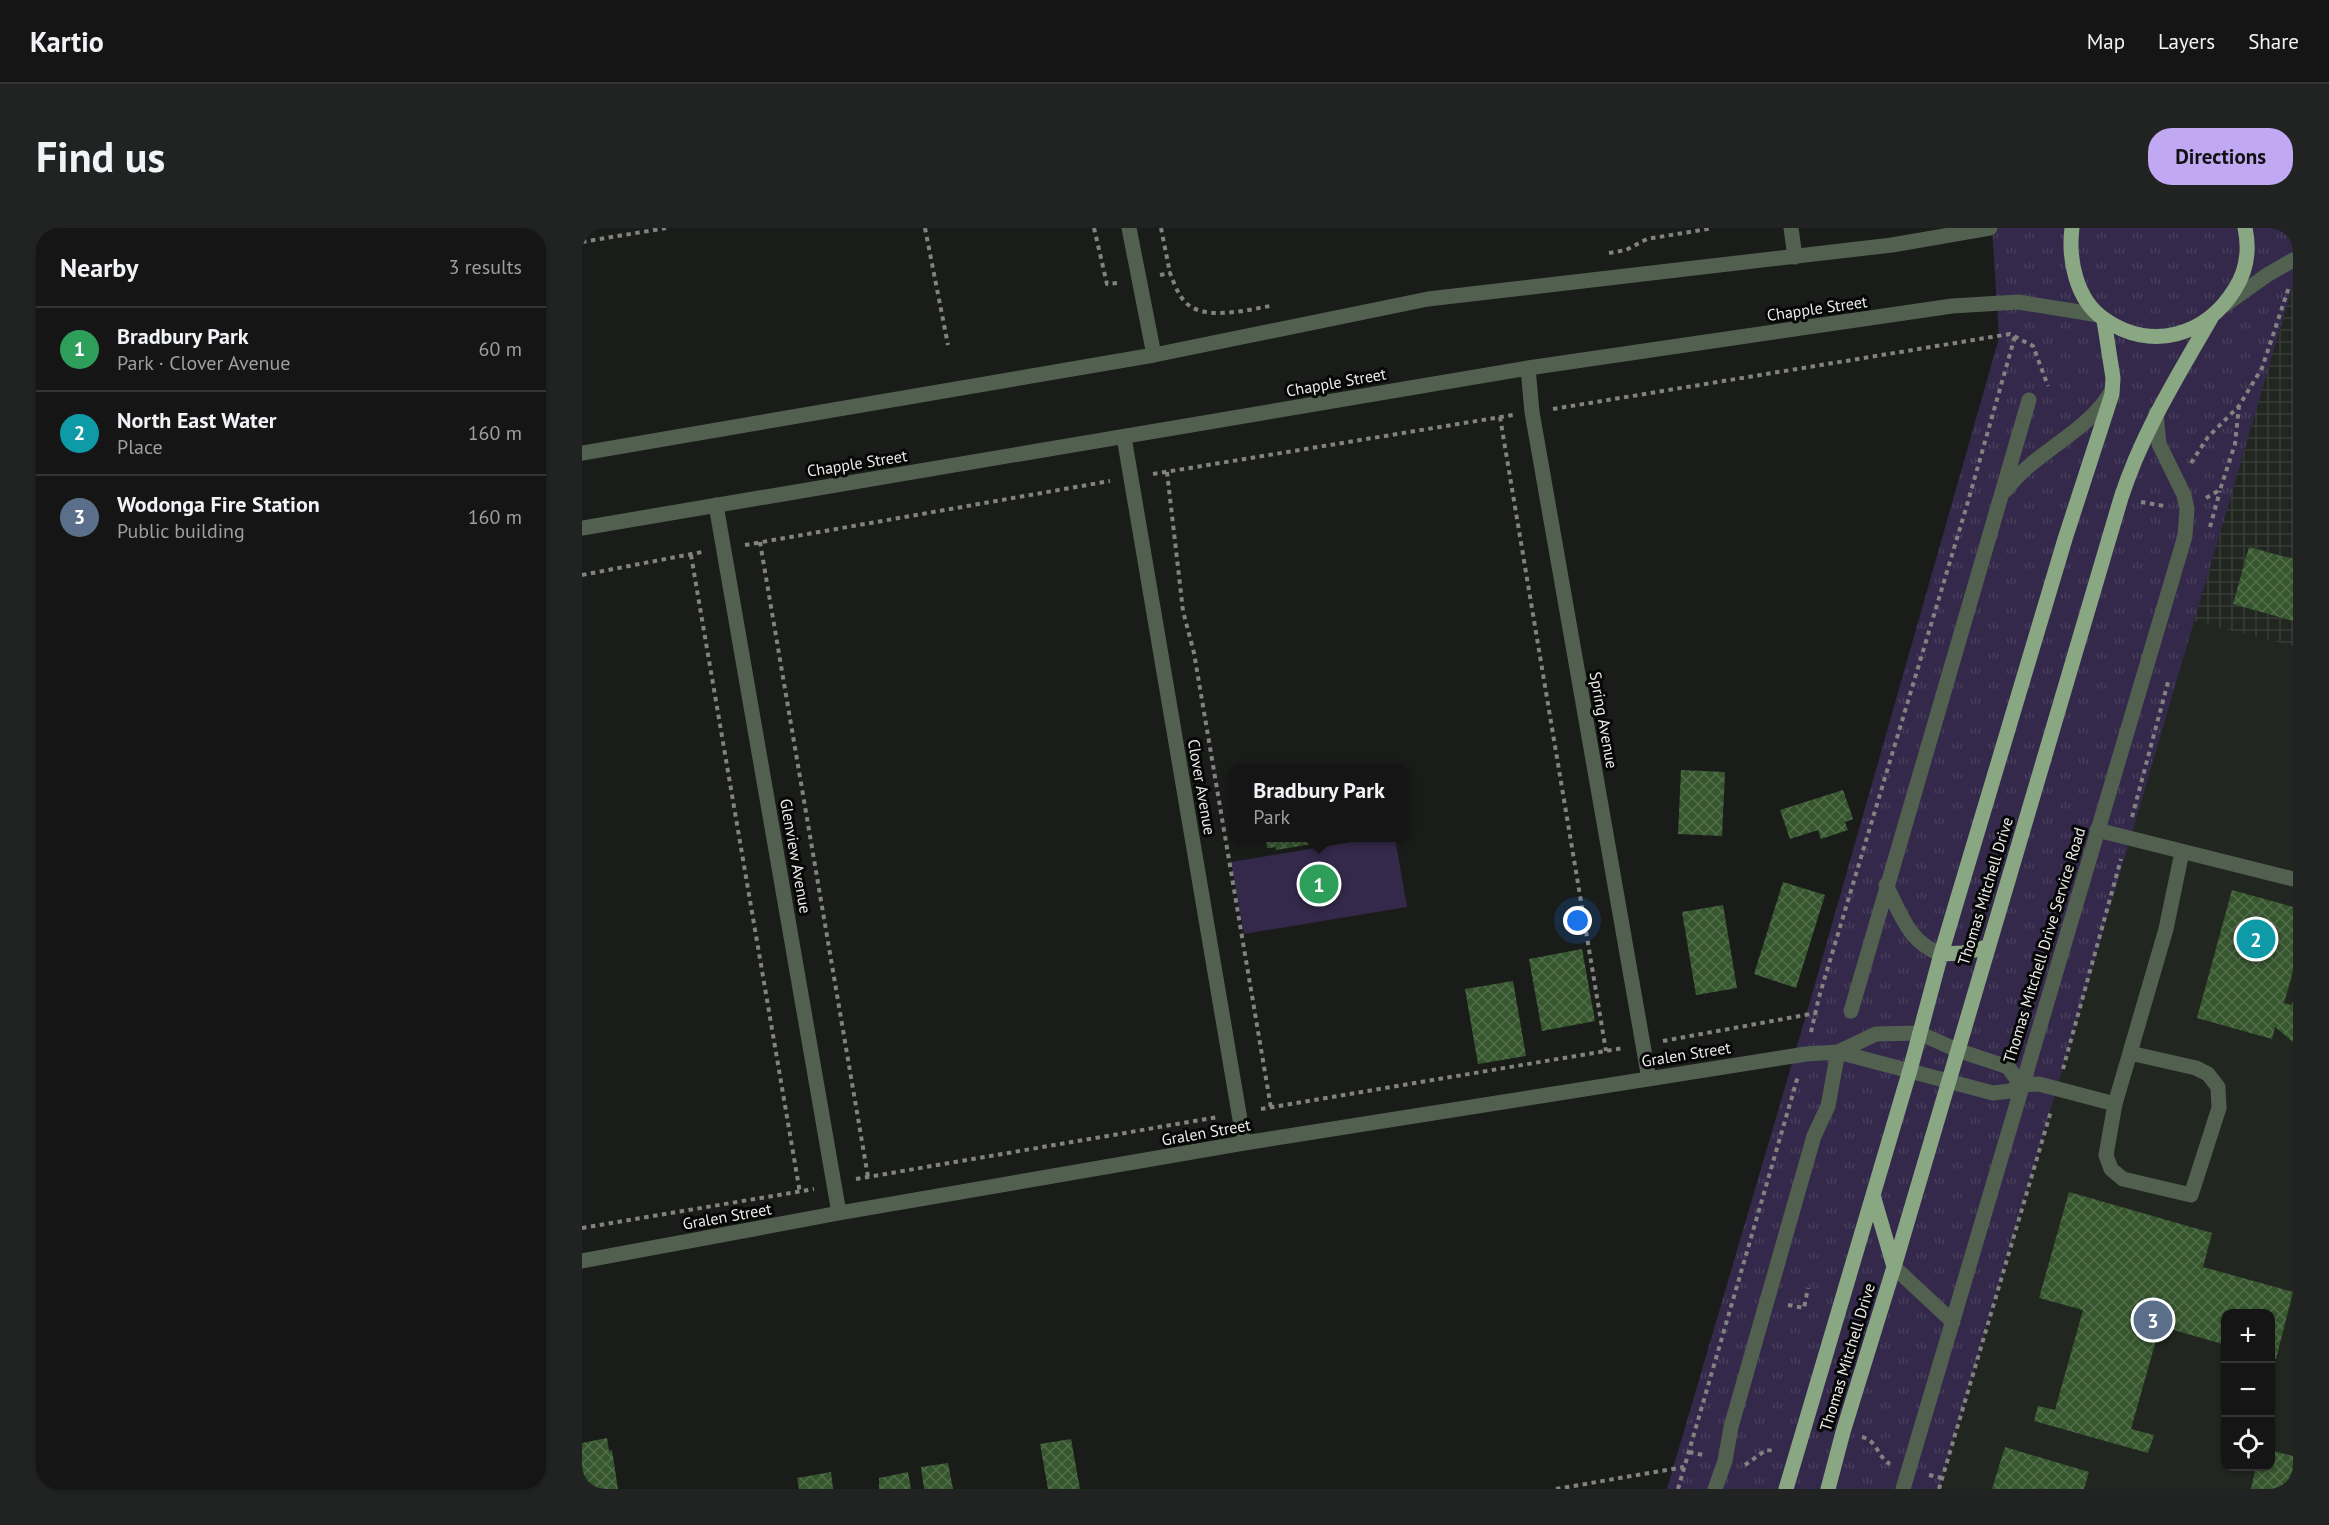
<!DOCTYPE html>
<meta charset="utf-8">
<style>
body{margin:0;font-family:"PT Sans",sans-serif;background:#212222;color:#f1f3f6}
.controls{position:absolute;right:18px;bottom:18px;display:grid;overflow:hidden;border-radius:12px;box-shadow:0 2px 4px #0004}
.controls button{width:54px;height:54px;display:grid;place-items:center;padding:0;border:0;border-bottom:2px solid #333434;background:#141514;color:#f1f3f6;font:30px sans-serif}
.you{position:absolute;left:996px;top:693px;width:21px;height:21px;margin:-15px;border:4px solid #fff;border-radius:50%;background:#1a73e8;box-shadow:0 0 0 9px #1a73e833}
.badge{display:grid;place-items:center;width:39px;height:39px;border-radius:50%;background:#c1a8f3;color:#fff;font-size:20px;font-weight:700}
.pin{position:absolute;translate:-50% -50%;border:3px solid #fff;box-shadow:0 2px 6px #0006}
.popup{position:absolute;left:647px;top:536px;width:180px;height:78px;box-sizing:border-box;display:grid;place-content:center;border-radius:12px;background:#141514;filter:drop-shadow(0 2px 4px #0005);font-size:20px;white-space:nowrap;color:#9d9fa0}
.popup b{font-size:22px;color:#f1f3f6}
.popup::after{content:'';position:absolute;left:50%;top:100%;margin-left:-12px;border:12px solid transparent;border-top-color:#141514}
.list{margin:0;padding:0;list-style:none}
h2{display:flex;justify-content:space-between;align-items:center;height:78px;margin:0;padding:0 24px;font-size:26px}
h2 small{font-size:20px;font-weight:400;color:#9d9fa0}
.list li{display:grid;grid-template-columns:39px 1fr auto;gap:18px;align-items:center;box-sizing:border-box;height:84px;padding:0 24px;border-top:2px solid #333434}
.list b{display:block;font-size:22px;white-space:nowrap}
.list p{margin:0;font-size:20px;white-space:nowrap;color:#9d9fa0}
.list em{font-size:20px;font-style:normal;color:#9d9fa0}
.icon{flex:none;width:33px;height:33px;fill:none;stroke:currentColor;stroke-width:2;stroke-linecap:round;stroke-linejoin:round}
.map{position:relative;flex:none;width:1711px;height:1261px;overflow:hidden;border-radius:24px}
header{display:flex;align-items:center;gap:36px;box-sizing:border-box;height:84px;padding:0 30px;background:#141514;border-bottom:2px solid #333434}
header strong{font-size:28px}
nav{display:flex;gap:33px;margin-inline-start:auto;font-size:21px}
.intro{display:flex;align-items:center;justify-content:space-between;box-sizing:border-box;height:144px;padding:0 36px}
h1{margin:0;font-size:42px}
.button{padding:15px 27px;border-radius:24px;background:#c1a8f3;color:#111;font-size:21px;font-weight:700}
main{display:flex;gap:36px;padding:0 36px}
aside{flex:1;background:#141514;border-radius:24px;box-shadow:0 2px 4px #0004}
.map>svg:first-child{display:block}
.built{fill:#212720;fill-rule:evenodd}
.industrial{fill:url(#industrial-grid)}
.grass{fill:url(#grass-tufts)}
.park{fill:#34294a}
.building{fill:url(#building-cross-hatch)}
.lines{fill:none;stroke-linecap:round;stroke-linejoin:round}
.path{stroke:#828381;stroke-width:4;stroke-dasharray:4.5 4.5;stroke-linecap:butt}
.minor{stroke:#52614f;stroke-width:15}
.major{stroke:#89a782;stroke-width:15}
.labels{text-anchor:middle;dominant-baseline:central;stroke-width:6;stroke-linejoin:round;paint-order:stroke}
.street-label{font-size:16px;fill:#ebecea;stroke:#060706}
</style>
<header>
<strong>Kartio</strong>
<nav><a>Map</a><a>Layers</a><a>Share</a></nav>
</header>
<div class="intro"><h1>Find us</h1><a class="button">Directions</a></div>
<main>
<aside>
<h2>Nearby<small>3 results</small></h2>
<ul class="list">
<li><span class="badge" style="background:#2e9e5b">1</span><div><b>Bradbury Park</b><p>Park · Clover Avenue</p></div><em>60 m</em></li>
<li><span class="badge" style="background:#0f9aa8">2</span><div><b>North East Water</b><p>Place</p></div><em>160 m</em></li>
<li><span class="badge" style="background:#5c6f8a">3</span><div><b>Wodonga Fire Station</b><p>Public building</p></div><em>160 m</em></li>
</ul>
</aside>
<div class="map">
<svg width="1711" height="1261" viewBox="0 0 1711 1261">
<defs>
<pattern id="industrial-grid" width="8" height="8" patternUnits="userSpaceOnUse" patternTransform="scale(1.5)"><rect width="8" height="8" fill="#212720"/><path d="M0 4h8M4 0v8" fill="none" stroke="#373c36"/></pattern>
<pattern id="grass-tufts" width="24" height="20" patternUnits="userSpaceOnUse" patternTransform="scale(1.5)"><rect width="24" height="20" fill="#34294a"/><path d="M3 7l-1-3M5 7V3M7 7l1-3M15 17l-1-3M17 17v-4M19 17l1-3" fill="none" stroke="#483e5c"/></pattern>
<pattern id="building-cross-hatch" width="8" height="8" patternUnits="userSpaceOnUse" patternTransform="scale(1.5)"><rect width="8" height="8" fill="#36562e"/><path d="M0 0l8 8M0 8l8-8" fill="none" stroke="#536e4c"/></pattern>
</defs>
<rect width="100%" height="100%" fill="#1a1c1a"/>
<!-- built -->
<path class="built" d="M1611,393L1711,418V1261H1357ZM1644,1086H1688V1238H1644Z"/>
<!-- industrial -->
<path class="industrial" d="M1711,58V418L1611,393Z"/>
<!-- grass -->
<path class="grass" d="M1410,0H1711V57L1357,1261H1085L1225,784L1417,110Z"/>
<!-- park -->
<path class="park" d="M794,610H813L825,679L662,706L649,634Z"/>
<!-- building -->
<path class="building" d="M1667,319L1711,331V393L1651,376Z
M1099,542L1143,544L1140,608L1096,606Z
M1261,562L1271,591L1263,594L1266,602L1239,611L1236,602L1208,611L1198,582Z
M683,610H735L736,615L694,622V619L685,620Z
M1201,654L1243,667L1214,760L1172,746Z
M1650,662L1711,679V743L1702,775L1709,777L1711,774V814L1693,799L1690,811L1615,790Z
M1141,677L1155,760L1114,767L1100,684Z
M1000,721L1013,793L960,803L947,731Z
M931,753L944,828L896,836L883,761Z
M1487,964L1630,1005L1621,1039L1711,1064L1694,1131L1688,1129V1086H1644V1117L1578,1098L1549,1201L1572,1207L1566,1225L1452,1193L1456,1178L1473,1182L1501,1082L1457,1070Z
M25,1210L27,1223L30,1222L36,1261H0V1215Z
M489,1211L498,1261H466L458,1216Z
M1423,1219L1507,1244L1502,1261H1410Z
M1688,1222L1711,1228V1247L1708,1261H1669L1674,1238H1688Z
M366,1235L371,1261H342L339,1239Z
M249,1244L251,1261H217L215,1250Z
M326,1244L329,1261H297V1250Z"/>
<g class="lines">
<!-- path -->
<path class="path" d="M343,0L366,117
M512,0L525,56L536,55
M579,0L588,45
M0,14L84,0
M1027,25L1044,22L1065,11L1131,0
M578,47L588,45C592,55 596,67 604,75C623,93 665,82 688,78
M971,181L1428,106L1451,118L1466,158
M918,189L1024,823
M1609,235L1626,209L1657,178L1680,140L1707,59
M585,244L601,383L612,425L689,880
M571,246L931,187
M1624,270L1638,262L1653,216L1657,178
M1559,274L1582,278
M1628,299L1638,263
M178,314L286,949
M163,317L528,253
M109,327L218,965
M0,347L120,324
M1550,589L1586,454
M1229,804L1237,769L1385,277L1433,108
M1081,813L1234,785
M1481,841L1539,631
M679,881L1041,820
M274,951L636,889
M0,1000L232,961
M1206,1077L1222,1080L1226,1060
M1280,1209C1296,1213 1295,1229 1308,1236
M1107,1224L1121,1227
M1163,1237L1184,1222L1193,1223
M1347,1247L1360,1250
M974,1261L1102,1239
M1096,1261L1216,848
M1357,1261L1469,883"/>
<!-- minor -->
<path class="minor" d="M547,0L572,127
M1209,0L1213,29
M1643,77L1685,47L1711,32
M946,140L950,184L1067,851
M542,209L662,915
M0,225L572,127L846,71L1310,17L1408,0
M1424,262C1453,223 1504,206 1529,164
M134,277L257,985
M0,300L946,140L1370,78L1436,74L1517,87
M1515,602L1711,651
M1304,657C1319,686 1326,714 1359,726
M1269,783L1447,172
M1256,824L1294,806L1337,805L1375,822L1426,839L1439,857
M1548,825L1614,840L1626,846L1636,859L1637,880L1609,967L1541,951L1529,941L1524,927L1533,876L1584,701L1600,624
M0,1033L257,985L662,915L1224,826L1256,824L1411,865L1428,863L1439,857L1457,856L1533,876
M1312,1039L1371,1094
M1133,1261L1143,1233L1149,1199L1232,908L1246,878L1256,824
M1321,1261L1603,308L1605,281L1602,267L1577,216L1574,185"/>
<!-- major -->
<path class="major" d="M1490,0C1486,31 1494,72 1522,91C1569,124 1624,108 1653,61C1665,42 1668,23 1663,0
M1359,726L1381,725L1405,719
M1291,967L1312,1039
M1204,1261L1328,842L1359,726L1483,311L1530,166L1531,150L1522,92
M1246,1261L1261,1204L1312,1039L1539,270C1560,205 1595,149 1629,90"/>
</g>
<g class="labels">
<!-- street labels -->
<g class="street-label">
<text transform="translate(1235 80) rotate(-8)">Chapple Street</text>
<text transform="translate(754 154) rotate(-10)">Chapple Street</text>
<text transform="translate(275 235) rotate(-9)">Chapple Street</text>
<text transform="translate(1022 492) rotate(80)">Spring Avenue</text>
<text transform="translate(620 559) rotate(80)">Clover Avenue</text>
<text transform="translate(214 628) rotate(80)">Glenview Avenue</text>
<text transform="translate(1403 663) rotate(-73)">Thomas Mitchell Drive</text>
<text transform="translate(1462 717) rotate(-73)">Thomas Mitchell Drive Service Road</text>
<text transform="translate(1104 826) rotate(-9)">Gralen Street</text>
<text transform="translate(624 904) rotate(-10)">Gralen Street</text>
<text transform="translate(145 988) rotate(-10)">Gralen Street</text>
<text transform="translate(1265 1129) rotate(-73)">Thomas Mitchell Drive</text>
</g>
</g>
</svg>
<div class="controls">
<button>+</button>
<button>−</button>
<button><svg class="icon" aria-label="locate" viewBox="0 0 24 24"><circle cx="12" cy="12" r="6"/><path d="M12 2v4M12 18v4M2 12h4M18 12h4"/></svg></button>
</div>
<div class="you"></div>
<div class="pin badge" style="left:737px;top:656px;background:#2e9e5b">1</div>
<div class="popup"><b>Bradbury Park</b>Park</div>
<div class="pin badge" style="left:1674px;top:711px;background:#0f9aa8">2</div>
<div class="pin badge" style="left:1571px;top:1092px;background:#5c6f8a">3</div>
</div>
</main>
